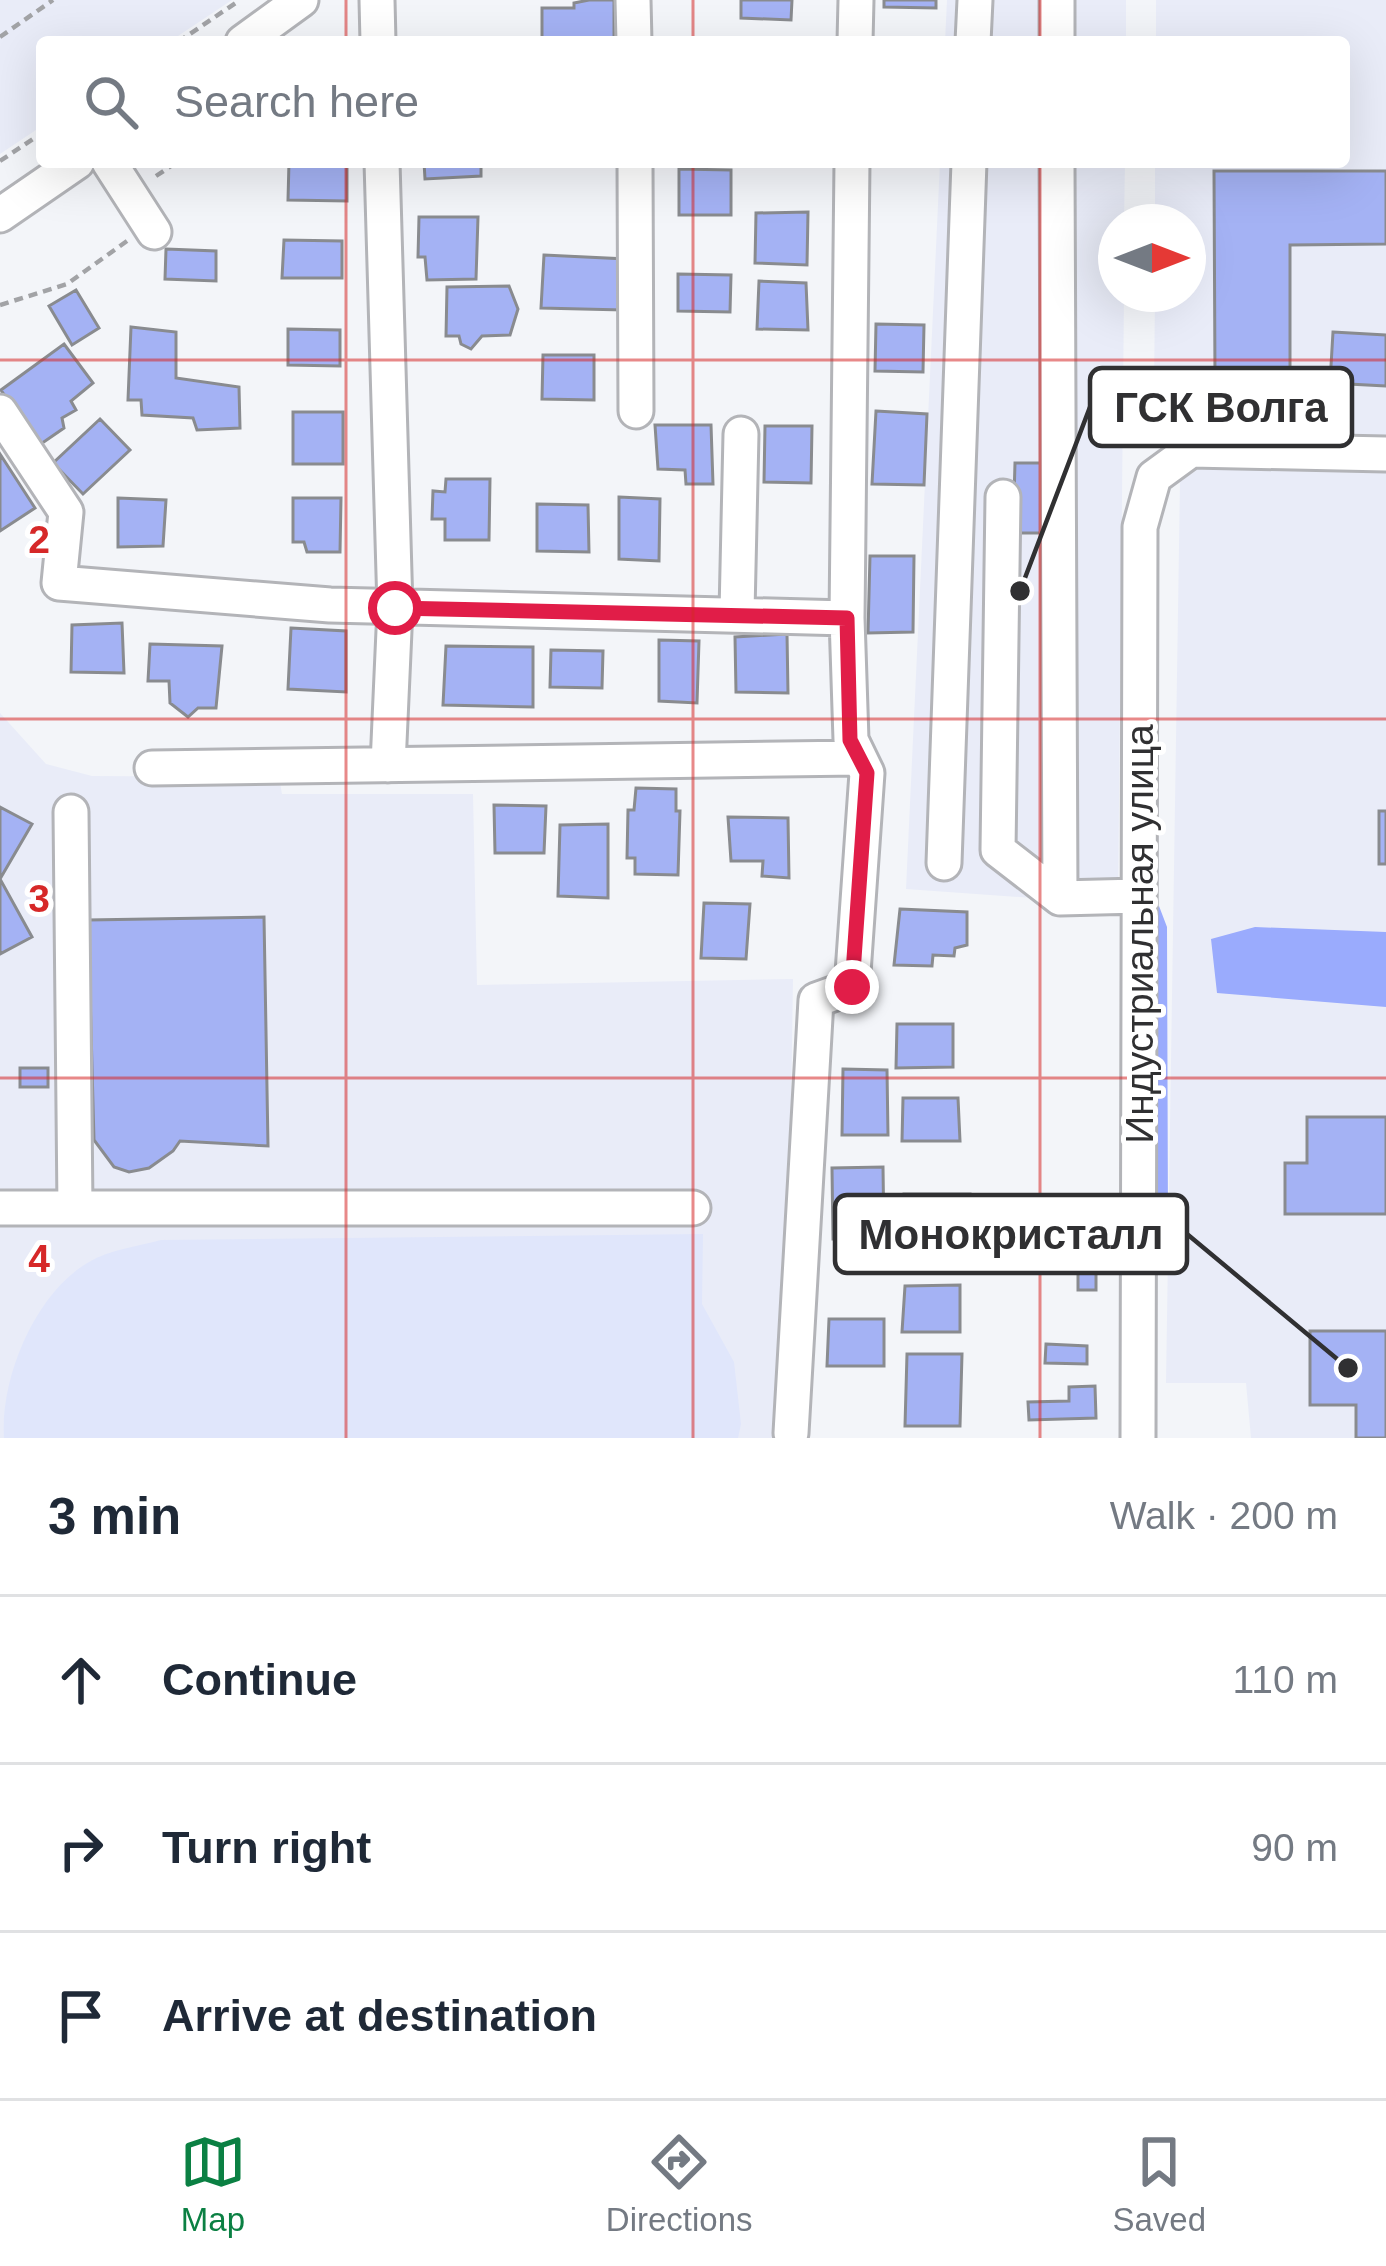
<!DOCTYPE html>
<meta charset="utf-8">
<style>
body{margin:0;font-family:Arial,sans-serif;background:#f6f6f7;color:#1f2937}
.compass{position:absolute;left:1098px;top:204px;width:108px;height:108px;border-radius:50%;background:#fff;box-shadow:0 12px 48px #0002;rotate:90deg}
.stop{position:absolute;width:36px;height:36px;margin:-27px;border:9px solid #e11d48;border-radius:50%;background:#fff}
.stop.end{background:#e11d48;border-color:#fff;box-shadow:0 3px 12px #0008}
.list{margin:0;padding:0;list-style:none}
h2{display:flex;justify-content:space-between;align-items:center;height:156px;margin:0;padding:0 48px;font-size:51px}
h2 small{font-size:39px;font-weight:400;color:#747a83}
.list li{display:grid;grid-template-columns:78px 1fr auto;gap:36px;align-items:center;box-sizing:border-box;height:168px;padding:0 48px;border-top:3px solid #e0e1e3}
.list b{display:block;font-size:45px;white-space:nowrap}
.list em{font-size:39px;font-style:normal;color:#747a83}
.icon{flex:none;width:66px;height:66px;fill:none;stroke:currentColor;stroke-width:2;stroke-linecap:round;stroke-linejoin:round}
.map{position:relative;flex:none;width:1386px;height:1438px;overflow:hidden}
.search{position:absolute;background:#fff;box-shadow:0 12px 48px #0002;left:36px;right:36px;top:36px;height:132px;display:flex;align-items:center;gap:30px;box-sizing:border-box;padding:0 42px;border-radius:12px;color:#747a83;font-size:45px}
.sheet{height:660px;background:#fff}
nav{display:flex;justify-content:space-around;align-items:center;box-sizing:border-box;height:168px;border-top:3px solid #e0e1e3;background:#fff;font-size:33px;color:#747a83}
nav a{display:grid;justify-items:center;gap:6px}
nav .on{color:#0b8043}
.map>svg:first-child{display:block}
.built{fill:#e9ecf8}
.green{fill:#e0e6fb}
.forest{fill:#9aabfd}
.building{fill:#a4b2f4;stroke:#898b8f;stroke-width:3}
.lines{fill:none;stroke-linecap:round;stroke-linejoin:round}
.minor-casing{stroke:#b3b4b8;stroke-width:39}
.path{stroke:#a2a3a6;stroke-width:4.5;stroke-dasharray:9 6;stroke-linecap:butt}
.minor{stroke:#fff;stroke-width:33}
.route{stroke:#e11d48;stroke-width:15}
.grid{fill:none;stroke:#d62828;stroke-width:3;stroke-opacity:0.55}
.labels{text-anchor:middle;dominant-baseline:central;stroke-width:10;stroke-linejoin:round;paint-order:stroke}
.street-label{font-size:39px;fill:#303032;stroke:#fff}
.grid-label{font-size:39px;text-anchor:middle;font-weight:bold;fill:#d62828;stroke:#fff;stroke-width:10;stroke-linejoin:round;paint-order:stroke}
.leader{fill:none;stroke:#303032;stroke-width:4.5}
.callout-dot{fill:#303032;stroke:#fff;stroke-width:4.5}
.callout{fill:#fff;stroke:#303032;stroke-width:4.5}
.callout-label{font-size:42px;text-anchor:middle;font-weight:bold;fill:#303032}
</style>
<div class="map">
<svg width="1386" height="1438" viewBox="0 0 1386 1438">
<rect width="100%" height="100%" fill="#f3f5f9"/>
<!-- built -->
<path class="built" d="M0,0H232L169,42H42V126L0,154Z
M947,0H1126V42H945Z
M1156,0H1386V1438H1251L1246,1383H1166L1181,418L1154,389L1155,294H1188V222H1155V162H1344V42H1156Z
M940,162H1125L1124,222H1116V294H1124L1118,904L906,889Z
M0,713L46,764L92,776L279,777L282,794H473L477,985L793,979L786,1438H0Z"/>
<!-- green -->
<path class="green" d="M703,1234L702,1304L734,1362L741,1424L738,1438H4C0,1377 36,1292 89,1262C109,1250 139,1246 161,1240Z"/>
<!-- forest -->
<path class="forest" d="M1159,906L1167,927L1168,1229L1153,1231L1147,917Z
M1255,927L1386,932V1007L1217,993L1211,939Z"/>
<!-- building -->
<path class="building" d="M589,0H614V42H542V8H574V3Z
M741,0H792L791,20L741,18Z
M884,0H936V8L884,7Z
M289,162H347V201L288,200Z
M424,162H481V176L425,179Z
M679,169L731,170V215H679Z
M1214,171H1386V244L1290,245V382L1215,378Z
M808,212L807,265L755,263L756,213Z
M419,217H478L476,279L427,280L425,257H418Z
M284,240L342,241V278H282Z
M166,249L216,251V281L165,279Z
M544,255L626,259L623,310L541,308Z
M678,274L731,275L730,312L678,311Z
M759,281L806,283L808,330L757,329Z
M509,286L518,309L510,335L482,336L471,349L461,344L459,336H446L447,287Z
M76,290L99,328L72,345L49,306Z
M876,324L924,325L923,372L875,371Z
M131,327L176,332V378L239,387L240,428L197,430L193,418L142,415L141,400H128Z
M288,329L340,330V366L288,365Z
M1333,332L1386,335V386L1330,383Z
M64,344L93,383L71,401L76,410L62,418L64,428L38,446L1,390Z
M543,355H594V400L542,399Z
M876,411L927,414L924,485L872,484Z
M293,412H343V464H293Z
M100,419L130,450L83,494L53,463Z
M655,425H711L713,484H686L685,470L658,469Z
M765,426H812L811,483L764,482Z
M0,454L35,508L0,531Z
M1015,463H1049L1047,533H1013Z
M446,479H490L489,540H445V519H432L433,491L445,492Z
M619,497L660,499L659,561L619,559Z
M118,498L166,500L163,546L118,547Z
M293,498H341L340,552H307L304,542H293Z
M537,504L588,505L589,552L537,551Z
M870,556H914L913,632L868,633Z
M122,623L124,673L71,672L72,625Z
M291,628L346,631V692L288,689Z
M787,634L788,693L736,692L735,637Z
M659,640L699,641L697,703L659,701Z
M150,644L222,646L216,708H198L188,717L170,703L169,681H148Z
M446,646L533,647V707L443,705Z
M551,650L603,651L602,688L550,687Z
M636,788L676,789V811H680L678,875L635,874V858H627L628,810H634Z
M494,805L546,806L544,853H495Z
M0,807L32,824L0,879L32,937L0,954Z
M1379,811H1386V864H1379Z
M728,817L788,818L789,878L762,876L763,861H731Z
M608,824V898L558,896L560,825Z
M704,903L750,904L746,959L701,958Z
M900,909L967,912V945L955,948L954,956L933,955L932,966L894,965Z
M264,917L268,1146L180,1141L173,1151L149,1168L129,1172L114,1167L94,1140L88,920Z
M897,1024H953V1067L896,1068Z
M20,1068H48V1087H20Z
M843,1069L887,1070L888,1135H842Z
M903,1098H958L960,1141H902Z
M1307,1117H1386V1214H1285V1163H1307Z
M883,1167L884,1239H833L832,1168Z
M904,1194H970L969,1250L903,1249Z
M1078,1261H1096V1290H1078Z
M960,1285V1332H902L905,1286Z
M829,1319H884V1366H827Z
M1310,1331H1386V1438H1356V1405H1310Z
M1046,1344L1087,1346V1364L1045,1363Z
M907,1354H962L960,1426H905Z
M1095,1386L1096,1418L1029,1420L1028,1402L1069,1401V1387Z"/>
<g class="lines">
<!-- minor casing -->
<g class="minor-casing">
<path id="minor" d="M377,0L378,42
M633,0L634,42
M1057,0V42
M243,42L301,0
M855,42L856,0
M973,42L975,0
M109,162L154,232
M382,162L395,608L388,765
M635,162L636,411
M1057,162L1060,898L1139,896
M0,215L77,162
M0,412L66,512L59,583L330,605L847,618
M1003,497L998,850L1060,898
M737,612L741,434
M152,768L858,758
M71,812L75,1208
M944,863L969,162
M0,1208H693
M791,1433L816,1000L852,987L867,773L851,740L847,618L852,162
M1138,1438L1140,527L1154,477L1191,450L1386,454"/>
</g>
<!-- path -->
<path class="path" d="M0,37L53,0
M178,42L240,0
M0,161L42,133
M156,176L177,162
M0,305L67,284L127,241"/>
<!-- minor -->
<use href="#minor" class="minor"/>
</g>
<g class="lines">
<!-- route -->
<path class="route" d="M395,608L847,618L850,740L867,773L852,987"/>
</g>
<!-- grid -->
<path class="grid" d="M346,0V42M693,0V42M1040,0V42M346,162V1438M693,162V1438M1040,162V1438M0,360H1386M0,719H1386M0,1078H1386"/>
<g class="labels">
<!-- street labels -->
<g class="street-label">
<text transform="translate(1139 934) rotate(-90)">Индустриальная улица</text>
</g>
</g>
<g class="grid-label">
<text x="39" y="553">2</text>
<text x="39" y="912">3</text>
<text x="39" y="1272">4</text>
</g>
<!-- callouts -->
<path class="leader" d="M1020 591L1090 407M1348 1368L1187 1234"/>
<g class="callout-dot">
<circle cx="1020" cy="591" r="12"/>
<circle cx="1348" cy="1368" r="12"/>
</g>
<g class="callout">
<rect x="1090" y="368" width="262" height="78" rx="12"/>
<rect x="835" y="1195" width="352" height="78" rx="12"/>
</g>
<g class="callout-label">
<text x="1221" y="422">ГСК Волга</text>
<text x="1011" y="1249">Монокристалл</text>
</g>
</svg>
<svg class="compass" viewBox="-18 -18 36 36"><path d="M0-13l5 13h-10z" fill="#e53935"/><path d="M0 13l5-13h-10z" fill="#747a83"/></svg>
<div class="stop" style="left:395px;top:608px"></div>
<div class="stop end" style="left:852px;top:987px"></div>
<div class="search"><svg class="icon" aria-label="search" viewBox="0 0 24 24"><circle cx="10" cy="10" r="6"/><path d="M15 15l6 6"/></svg>Search here</div>
</div>
<section class="sheet">
<h2>3 min<small>Walk · 200 m</small></h2>
<ul class="list">
<li><svg class="icon" aria-label="ahead" viewBox="0 0 24 24"><path d="M12 20V5M6 11l6-6 6 6"/></svg><div><b>Continue</b></div><em>110 m</em></li>
<li><svg class="icon" aria-label="right" viewBox="0 0 24 24"><path d="M7 20v-9h11M14 6l5 5-5 5"/></svg><div><b>Turn right</b></div><em>90 m</em></li>
<li><svg class="icon" aria-label="arrive" viewBox="0 0 24 24"><path d="M6 21V4h12l-3 4 3 4H6"/></svg><div><b>Arrive at destination</b></div></li>
</ul>
</section>
<nav>
<a class="on"><svg class="icon" aria-label="map" viewBox="0 0 24 24"><path d="M3 6l6-2 6 2 6-2v14l-6 2-6-2-6 2zM9 4v14M15 6v14"/></svg>Map</a>
<a><svg class="icon" aria-label="directions" viewBox="0 0 24 24"><path d="M12 3l9 9-9 9-9-9zM9 14v-3h6M13 9l2 2-2 2"/></svg>Directions</a>
<a><svg class="icon" aria-label="saved" viewBox="0 0 24 24"><path d="M7 4h10v16l-5-4-5 4z"/></svg>Saved</a>
</nav>
